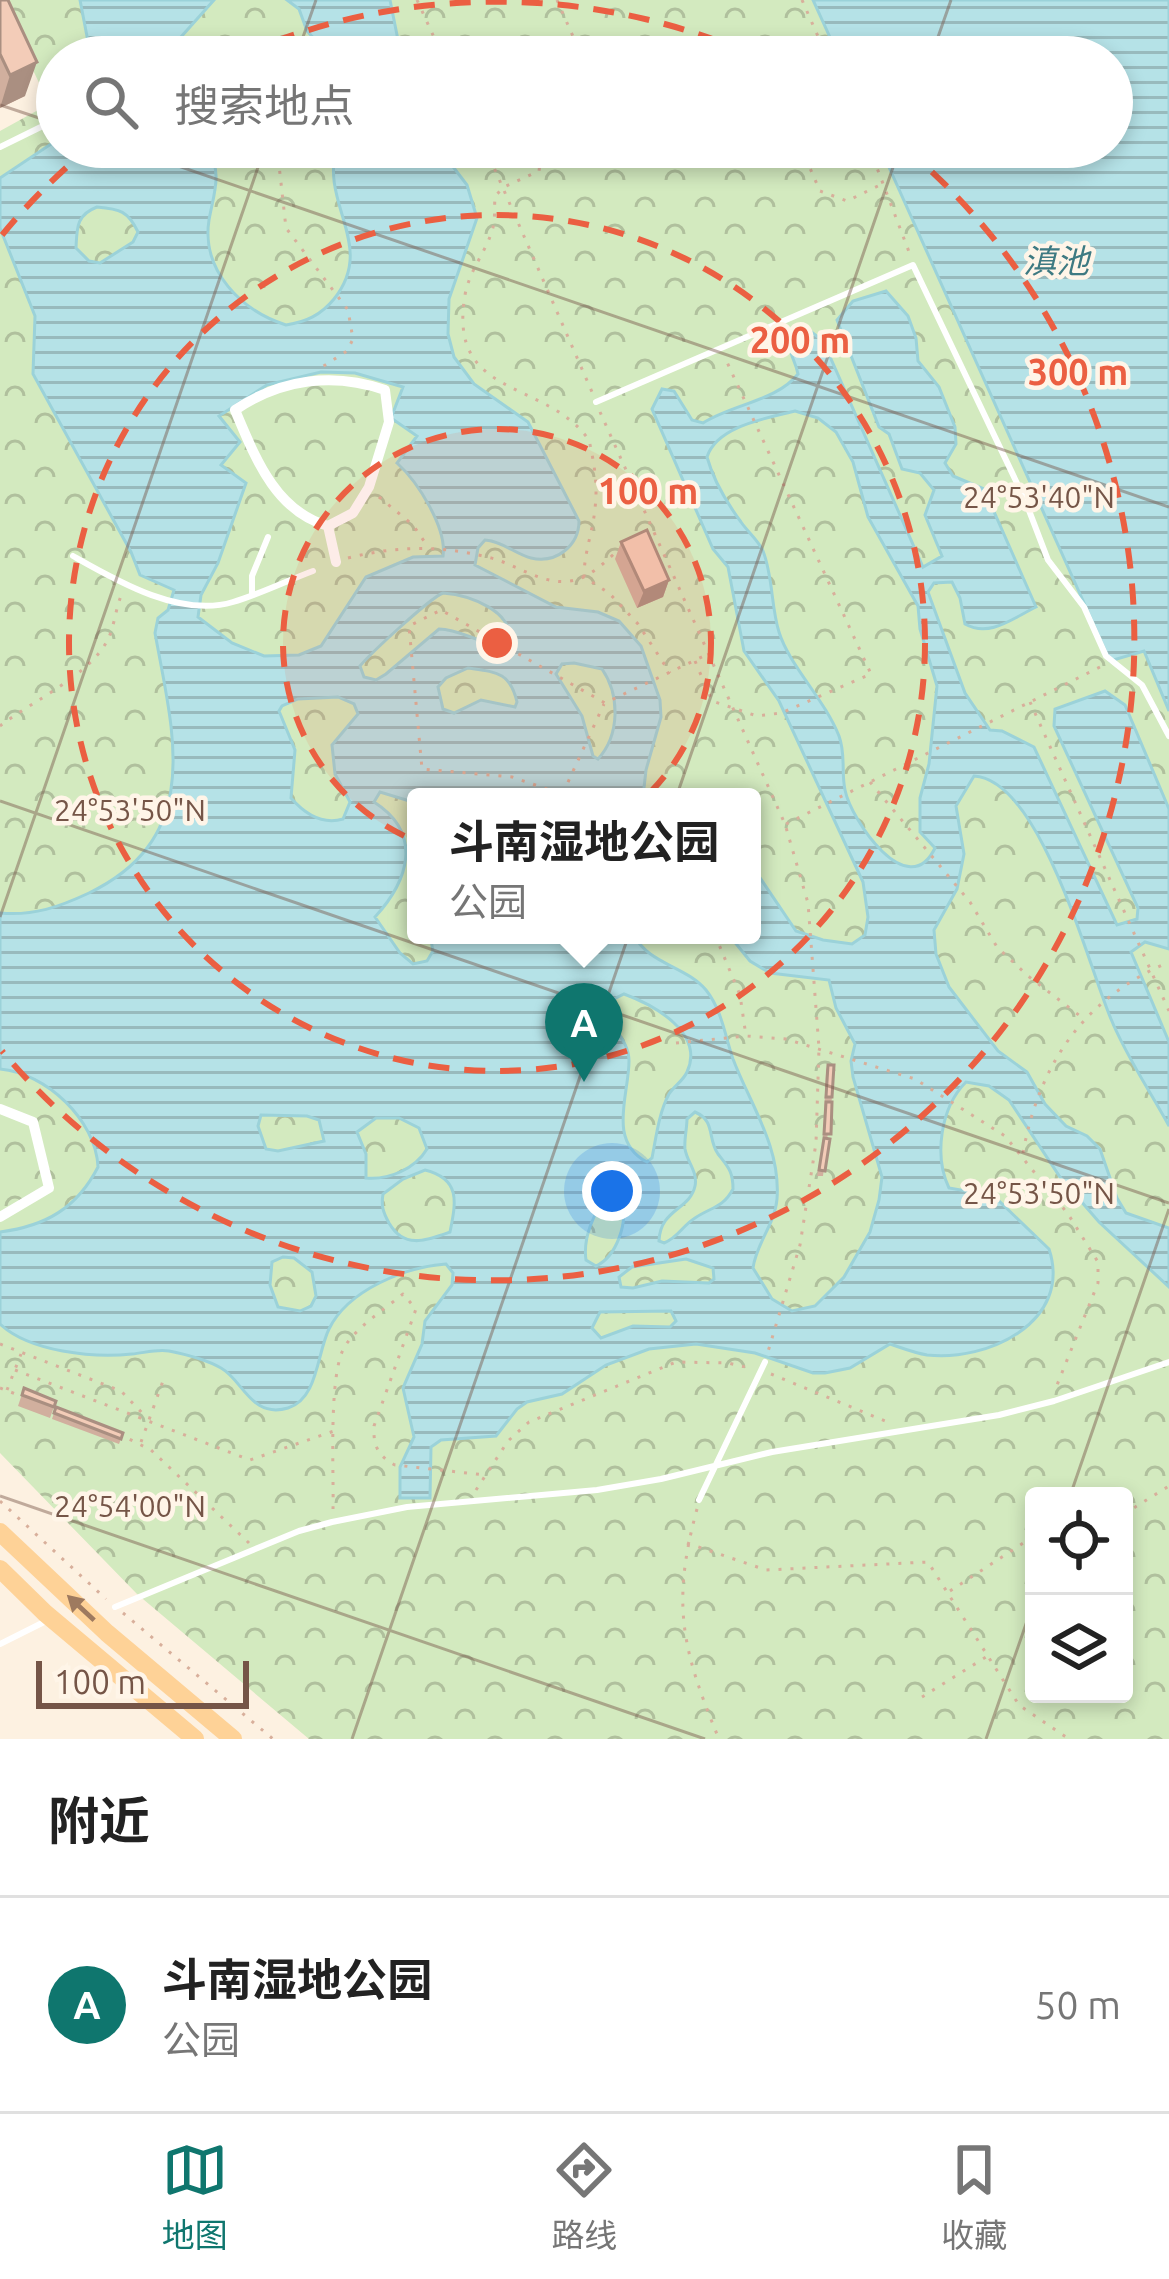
<!DOCTYPE html>
<html lang="zh">
<meta charset="utf-8">
<style>
body{margin:0;font-family:Ubuntu,"Noto Sans SC",sans-serif;background:#f6f6f6;color:#222}
.controls{position:absolute;right:36px;bottom:36px;display:grid;overflow:hidden;border-radius:12px;box-shadow:0 6px 18px #0003}
.controls button{width:108px;height:108px;display:grid;place-items:center;padding:0;border:0;border-bottom:3px solid #e0e0e0;background:#fff;color:#222;font:60px sans-serif}
.scale{position:absolute;left:36px;bottom:30px;width:213px;box-sizing:border-box;padding-left:12px;border:6px solid #755547;border-top:0;font-size:33px;line-height:42px;white-space:nowrap;color:#755547;-webkit-text-stroke:9px #fff5e8;paint-order:stroke}
.you{position:absolute;left:612px;top:1191px;width:42px;height:42px;margin:-30px;border:9px solid #fff;border-radius:50%;background:#1a73e8;box-shadow:0 0 0 18px #1a73e833}
.badge{display:grid;place-items:center;width:78px;height:78px;border-radius:50%;background:#0f766e;color:#fff;font-size:39px;font-weight:700}
.pin{position:absolute;translate:-50% -99px;filter:drop-shadow(0 3px 6px #0008)}
.pin::after{content:'';position:absolute;top:63px;width:42px;height:36px;background:inherit;clip-path:polygon(0 0,100% 0,50% 100%)}
.popup{position:absolute;left:407px;top:788px;width:354px;height:156px;box-sizing:border-box;display:grid;place-content:center;border-radius:12px;background:#fff;filter:drop-shadow(0 3px 9px #0005);font-size:39px;white-space:nowrap;color:#767676}
.popup b{font-size:45px;color:#222}
.popup::after{content:'';position:absolute;left:50%;top:100%;margin-left:-24px;border:24px solid transparent;border-top-color:#fff}
.list{margin:0;padding:0;list-style:none}
h2{display:flex;justify-content:space-between;align-items:center;height:156px;margin:0;padding:0 48px;font-size:51px}
h2 small{font-size:39px;font-weight:400;color:#767676}
.list li{display:grid;grid-template-columns:78px 1fr auto;gap:36px;align-items:center;box-sizing:border-box;height:216px;padding:0 48px;border-top:3px solid #e0e0e0}
.list b{display:block;font-size:45px;white-space:nowrap}
.list p{margin:0;font-size:39px;white-space:nowrap;color:#767676}
.list em{font-size:39px;font-style:normal;color:#767676}
.icon{flex:none;width:66px;height:66px;fill:none;stroke:currentColor;stroke-width:2;stroke-linecap:round;stroke-linejoin:round}
.map{position:relative;flex:none;width:1169px;height:1739px;overflow:hidden}
.search{position:absolute;background:#fff;box-shadow:0 6px 18px #0003;left:36px;right:36px;top:36px;height:132px;display:flex;align-items:center;gap:30px;box-sizing:border-box;padding:0 42px;border-radius:66px;color:#767676;font-size:45px}
.sheet{height:372px;background:#fff}
nav{display:flex;justify-content:space-around;align-items:center;box-sizing:border-box;height:168px;border-top:3px solid #e0e0e0;background:#fff;font-size:33px;color:#767676}
nav a{display:grid;justify-items:center;gap:6px}
nav .on{color:#0f766e}
.map>svg:first-child{display:block}
.park{fill:url(#park-crowns);fill-rule:evenodd}
.water{fill:url(#water-rules);stroke:#9bd2d9;stroke-width:3;fill-rule:evenodd}
.lines{fill:none;stroke-linecap:round;stroke-linejoin:round}
.path{stroke:#d8af9b;stroke-width:3;stroke-dasharray:3 9;stroke-linecap:butt}
.lane{stroke:#fff;stroke-width:6}
.street{stroke:#fff;stroke-width:10}
.primary{stroke:#fed297;stroke-width:18}
.wall{fill:#d1af9e}
.shaded-wall{fill:#aa8f81}
.building{fill:#f3ccb8;stroke:#aa8f81;stroke-width:3}
.oneway{fill:#9e7a5f}
.ticks{fill:none;stroke:#755547;stroke-width:3;stroke-opacity:0.45}
.ring{fill:none;stroke:#eb5f42;stroke-width:6;stroke-dasharray:21 15}
.labels{text-anchor:middle;dominant-baseline:central;stroke-width:9;stroke-linejoin:round;paint-order:stroke}
.water-label{font-size:33px;font-style:italic;fill:#3e7a82;stroke:#fff5e8}
.ticks-label{font-size:30px;text-anchor:middle;fill:#755547;stroke:#fff5e8;stroke-width:9;stroke-linejoin:round;paint-order:stroke}
.centre{fill:#eb5f42;stroke:#fff5e8;stroke-width:6}
.ring-label{font-size:36px;text-anchor:middle;font-weight:bold;fill:#eb5f42;stroke:#fff5e8;stroke-width:9;stroke-linejoin:round;paint-order:stroke}
</style>
<div class="map">
<svg width="1169" height="1739" viewBox="0 0 1169 1739">
<defs>
<pattern id="park-crowns" width="20" height="18" patternUnits="userSpaceOnUse" patternTransform="scale(3)"><rect width="20" height="18" fill="#d3eabf"/><path d="M2 6a3 3 0 1 1 6 0M12 15a3 3 0 1 1 6 0" fill="none" stroke="#b0c09d"/></pattern>
<pattern id="water-rules" width="6" height="5" patternUnits="userSpaceOnUse" patternTransform="scale(3)"><rect width="6" height="5" fill="#b5e2e7"/><path d="M0 2.5h6" fill="none" stroke="#98babd"/></pattern>
</defs>
<rect width="100%" height="100%" fill="#fdf1e1"/>
<!-- park -->
<path class="park" d="M0,0H813L839,57H57V147H880L1111,661L1144,651L1169,711V1739H309L137,1594L0,1453V131L49,104ZM416,797H752V935H416ZM1034,1496H1124V1694H1034Z"/>
<!-- water -->
<path class="water" d="M80,0H214L180,38L151,57H91Z
M287,0H390L398,40L388,57H331L307,31L299,9Z
M813,0H1169V711L1144,651L1110,661L880,147H1112V57H839Z
M57,140V147H207C223,173 214,192 209,220C201,271 242,311 286,325C306,322 321,315 334,299C377,245 319,204 337,147H438L467,185L477,218L449,299L448,334L454,357L474,384L528,422L579,521C579,545 557,564 531,558C515,554 502,541 485,540L478,548L475,565L556,607L598,612L619,621L641,646L660,700L661,717L646,770L643,797H416V803L380,792L374,802C424,834 408,881 375,917L400,953L413,964L427,961L433,951L430,935H634C648,964 686,966 706,990C722,1010 725,1036 733,1059C750,1104 781,1147 777,1199C775,1224 756,1244 753,1268L772,1299L792,1311L815,1306L844,1277L870,1232L879,1200L882,1177L853,1077L851,1061L855,1044L836,1008L829,980L770,973L750,961L729,935H752V866L796,931L823,940L852,944L865,935L868,917L863,882L779,701L744,651L728,567L713,549L652,409L662,389L674,391L692,420L703,423C732,404 777,401 798,374C794,354 783,351 798,331L809,330L823,341L923,567L942,556L925,515L934,490L920,473L902,469L889,434L879,427L837,320L853,301L886,291L908,316L916,338L918,361L939,387L955,427L956,444L945,463L953,476L984,489L1036,607C1013,618 990,638 965,624L960,598L952,582L934,583L928,592L965,693L990,730L1002,731L1034,747L1117,925L1137,919L1138,908L1054,726L1055,709L1105,691L1125,705L1169,809V949L1145,942L1131,952L1169,1042V1126C1150,1091 1126,1056 1111,1019C1088,965 1041,780 974,776L956,806L964,854L957,889L934,930L936,954L949,987L998,1051L1027,1072L1045,1104L1066,1126L1087,1136L1100,1149L1117,1198L1126,1213L1169,1228V1287L1099,1222L1060,1177L1009,1100L989,1086L966,1082C940,1108 934,1157 949,1188L989,1195L999,1201L1049,1249C1073,1322 987,1362 927,1355C915,1353 902,1348 890,1344L850,1368L825,1373H813L755,1353L696,1344L649,1349L606,1365L562,1394L527,1402L517,1409L496,1436L441,1440L431,1447L430,1498H400V1467L414,1437L403,1388L422,1344L425,1321L452,1285L453,1273L446,1264C405,1267 348,1290 329,1329C317,1353 318,1399 288,1408C251,1419 243,1380 221,1368C207,1360 184,1354 169,1351C156,1349 144,1353 132,1354C93,1358 30,1352 0,1324V1232C46,1226 77,1208 98,1167C96,1120 46,1073 0,1069V913C34,916 59,907 89,893C205,837 173,733 155,633L158,618L168,610L174,590L140,575L131,552L33,374L35,316L0,228V178ZM97,207C120,209 128,211 138,232L133,242L100,263L89,261L76,248C77,228 76,215 97,207ZM321,372L355,373L403,387L391,418L417,436L397,463C418,482 447,528 443,556L413,557L366,577L321,646L299,655L264,656L232,643L198,617L201,595L218,563L246,483L221,465L240,442L219,416L267,385ZM795,411L818,418L836,432L853,462L868,517L918,606L920,629L937,686L929,764L920,798V832L935,848C908,904 851,820 845,790C841,771 846,755 839,736C825,700 789,665 779,632C771,607 773,576 763,551C759,541 747,531 741,522C727,503 713,479 707,457C717,426 767,418 795,411ZM443,593C469,595 516,611 509,644C486,649 463,629 439,629L386,674L376,680L364,677L360,666C371,653 430,598 443,593ZM574,663L602,669C620,695 620,735 598,759L593,756L582,716L556,674L562,664ZM468,668C496,672 510,672 517,702L515,707L481,700L454,713L443,709L438,687L446,678ZM338,697L354,704L358,714L332,745L335,774L350,802L343,819C322,825 304,813 291,798L295,750L279,711L282,706L298,699ZM624,994C654,1005 705,1033 687,1072C683,1081 674,1086 669,1094C659,1112 656,1138 652,1158L647,1162C607,1141 629,1095 629,1061C629,1043 615,1031 608,1016L614,999ZM695,1112C716,1121 707,1138 718,1154C728,1167 733,1171 733,1189C723,1208 711,1207 695,1218C683,1225 678,1238 664,1243L659,1241C660,1209 690,1210 695,1186C698,1172 687,1162 685,1149C684,1140 687,1128 687,1119ZM261,1115L307,1116L319,1120L324,1141L278,1151L266,1149L258,1126ZM376,1118H399L419,1128L427,1149C415,1169 389,1180 366,1178V1154L357,1132ZM425,1170C461,1179 456,1202 450,1232C425,1241 404,1249 389,1223C383,1212 381,1206 383,1194L403,1179ZM610,1198L621,1202C629,1222 616,1257 596,1266L586,1260C583,1240 593,1208 610,1198ZM283,1257L294,1258L312,1272L316,1296L311,1306L300,1311L278,1307L270,1285L272,1262ZM686,1259L713,1268L714,1279L709,1283L662,1281L633,1288L621,1287L619,1277L632,1267ZM671,1311L676,1321L670,1327L633,1326L601,1338L592,1328L600,1312Z"/>
<g class="lines">
<!-- path -->
<path class="path" d="M417,0L443,57
M557,0L582,57
M802,0L827,57
M810,57L824,51
M277,147L286,228L348,310L353,339L347,351L319,369
M485,147L592,392
M564,147L541,157L539,171L504,187L495,196C494,209 496,221 491,234C484,254 469,272 465,295C447,400 545,378 589,440C594,462 598,485 595,508C593,532 584,552 584,577L609,593L638,624L670,673
M580,147L589,152L602,147
M811,147L806,159L820,191L847,201L884,183
M869,147L911,257
M600,412L785,824L808,903L819,1048L816,1143L800,1245L767,1355
M379,497L413,525L426,544
M348,558C396,546 439,545 487,557C516,563 544,588 575,580C593,576 607,559 621,548
M695,661L712,701L757,716L781,713L871,674L726,360
M1030,702L1169,1011
M0,726C32,701 93,674 109,637C115,623 116,606 123,591
M870,782L970,902L997,947L1028,976L1084,1019
M563,793L604,704
M570,797L512,777L422,769L409,626L441,610L605,703L706,655
M786,824L1104,665
M715,935L740,995L746,1036
M676,1043L746,1036L786,1039L915,1079L1005,1136L1068,1214L1098,1262V1283L1055,1390
M1023,1153C1039,1064 1084,998 1169,962
M0,1344L121,1391L146,1417
M15,1370L250,1460L334,1431
M771,1374L890,1423
M0,1388L21,1396
M7,1390L21,1354
M119,1434L151,1450L249,1543
M141,1442L163,1381
M476,1490L508,1441L529,1422L676,1362L728,1363L750,1368
M0,1501L106,1599
M333,1509C334,1472 328,1373 345,1346C358,1326 385,1309 403,1294L416,1309L374,1426C373,1446 378,1456 395,1465L485,1475
M697,1509C671,1604 682,1650 719,1739
M1124,1514L1169,1486
M687,1543L766,1570L928,1562L1019,1705L1069,1739
M950,1591L1034,1536
M123,1613L273,1739
M922,1697L986,1657"/>
<!-- lane -->
<path class="lane" d="M0,147L57,119
M596,402L913,265L1025,500L1048,560L1084,607L1106,656L1142,685L1169,736
M73,556C117,581 180,618 233,602C260,594 286,581 313,571
M252,594V576L268,537
M699,1500L765,1362
M115,1607L299,1531L332,1522L407,1507L597,1490L661,1479L772,1452L999,1415L1054,1401L1169,1362
M0,1644L50,1619"/>
<!-- street -->
<path class="street" d="M328,526L353,513L369,487L389,422L385,390C333,372 281,379 235,410C255,457 275,511 328,526L336,562
M0,1109L33,1122L49,1188L0,1217"/>
<!-- primary -->
<path class="primary" d="M0,1532L107,1633L233,1739
M0,1569L45,1613L195,1739"/>
</g>
<!-- wall -->
<path class="wall" d="M0,0L25,96L0,108Z
M621,542L669,580L663,597L637,608L615,559Z
M828,1065L832,1097L823,1176H817L823,1140L826,1070Z
M24,1388L56,1401L50,1418L18,1406Z
M56,1407L123,1433L119,1444L52,1419Z"/>
<!-- shaded-wall -->
<path class="shaded-wall" d="M37,62L25,96L0,108L10,75Z
M669,580L663,597L637,608L644,591Z"/>
<!-- building -->
<path class="building" d="M0,0H8L37,62L10,75L0,54Z
M647,530L669,580L644,591L621,542Z
M828,1065H834L832,1097H826Z
M826,1102H832L831,1134H824Z
M824,1138L830,1139L825,1171L819,1170Z
M24,1388L56,1401L54,1407L22,1395Z
M56,1407L123,1433L121,1439L54,1413Z"/>
<!-- one-way arrows -->
<defs><path id="oneway-solid" d="M-6-.8H1V-3.2L6.5 0L1 3.2V.8H-6Z" transform="scale(3)"/></defs>
<use class="oneway" href="#oneway-solid" transform="translate(81 1608) rotate(-137)"/>
<!-- ticks -->
<path class="ticks" d="M296,57L316,0M931,57L951,0M0,105L57,124M123,147L1169,507M0,801L1169,1203M0,917L265,147M0,1496L705,1739M1070,1496L1169,1209M352,1739L900,147M986,1739L1034,1601"/>
<!-- distance rings -->
<circle cx="497" cy="643" r="214" fill="#eb5f42" fill-opacity=".12"/>
<g class="ring">
<circle cx="497" cy="643" r="214"/>
<circle cx="497" cy="643" r="428"/>
<path d="M2 235A641 641 0 0 1 89 148M241 55A641 641 0 0 1 753 55M905 148A641 641 0 1 1 2 1051"/>
</g>
<g class="labels">
<!-- water labels -->
<g class="water-label">
<text x="1056" y="260">滇池</text>
</g>
</g>
<g class="ticks-label">
<text x="1039" y="508">24°53'40"N</text>
<text x="130" y="821">24°53'50"N</text>
<text x="1039" y="1204">24°53'50"N</text>
<text x="130" y="1517">24°54'00"N</text>
</g>
<circle cx="497" cy="643" r="18" class="centre"/>
<g class="ring-label">
<text x="800" y="353">200 m</text>
<text x="1078" y="385">300 m</text>
<text x="648" y="504">100 m</text>
</g>
</svg>
<div class="controls">
<button><svg class="icon" aria-label="locate" viewBox="0 0 24 24"><circle cx="12" cy="12" r="6"/><path d="M12 2v4M12 18v4M2 12h4M18 12h4"/></svg></button>
<button><svg class="icon" aria-label="layers" viewBox="0 0 24 24"><path d="M12 4l9 5-9 5-9-5zM3 14l9 5 9-5"/></svg></button>
</div>
<div class="scale">100 m</div>
<div class="you"></div>
<div class="pin badge" style="left:584px;top:1082px">A</div>
<div class="popup"><b>斗南湿地公园</b>公园</div>
<div class="search"><svg class="icon" aria-label="search" viewBox="0 0 24 24"><circle cx="10" cy="10" r="6"/><path d="M15 15l6 6"/></svg>搜索地点</div>
</div>
<section class="sheet">
<h2>附近<small></small></h2>
<ul class="list">
<li><span class="badge">A</span><div><b>斗南湿地公园</b><p>公园</p></div><em>50 m</em></li>
</ul>
</section>
<nav>
<a class="on"><svg class="icon" aria-label="map" viewBox="0 0 24 24"><path d="M3 6l6-2 6 2 6-2v14l-6 2-6-2-6 2zM9 4v14M15 6v14"/></svg>地图</a>
<a><svg class="icon" aria-label="directions" viewBox="0 0 24 24"><path d="M12 3l9 9-9 9-9-9zM9 14v-3h6M13 9l2 2-2 2"/></svg>路线</a>
<a><svg class="icon" aria-label="saved" viewBox="0 0 24 24"><path d="M7 4h10v16l-5-4-5 4z"/></svg>收藏</a>
</nav>
